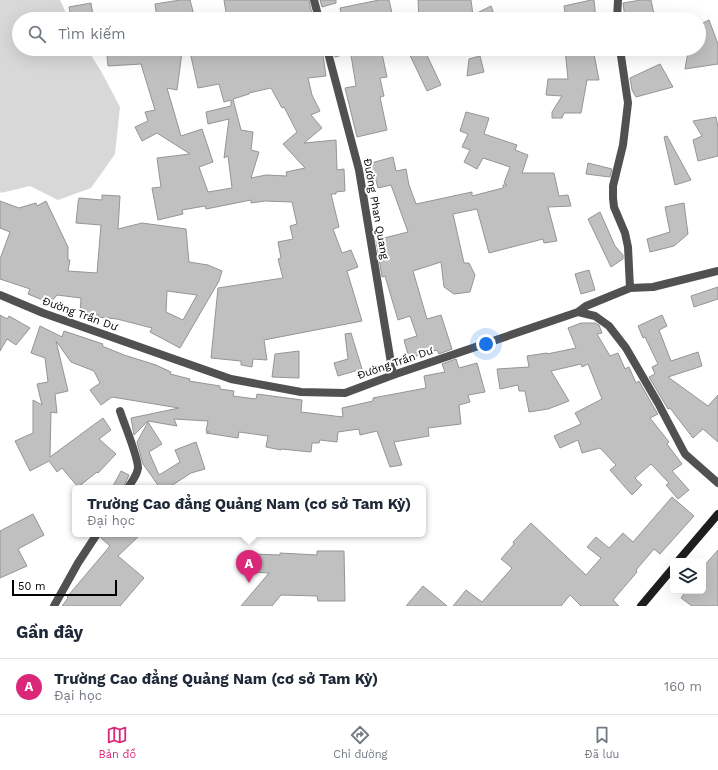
<!DOCTYPE html>
<html lang="vi">
<meta charset="utf-8">
<style>
body{margin:0;font-family:"Work Sans",sans-serif;background:#f2f2f3;color:#1f2937}
.controls{position:absolute;right:12px;bottom:12px;display:grid;overflow:hidden;border-radius:6px;box-shadow:0 4px 16px #0002}
.controls button{width:36px;height:36px;display:grid;place-items:center;padding:0;border:0;border-bottom:1px solid #e0e1e3;background:#fff;color:#1f2937;font:20px sans-serif}
.scale{position:absolute;left:12px;bottom:10px;width:105px;box-sizing:border-box;padding-left:4px;border:2px solid #000;border-top:0;font-size:11px;line-height:14px;white-space:nowrap;color:#000;-webkit-text-stroke:3px #fff;paint-order:stroke}
.you{position:absolute;left:486px;top:344px;width:14px;height:14px;margin:-10px;border:3px solid #fff;border-radius:50%;background:#1a73e8;box-shadow:0 0 0 6px #1a73e833}
.badge{display:grid;place-items:center;width:26px;height:26px;border-radius:50%;background:#db2777;color:#fff;font-size:13px;font-weight:700}
.pin{position:absolute;translate:-50% -33px;filter:drop-shadow(0 1px 2px #0008)}
.pin::after{content:'';position:absolute;top:21px;width:14px;height:12px;background:inherit;clip-path:polygon(0 0,100% 0,50% 100%)}
.popup{position:absolute;left:72px;top:485px;width:354px;height:52px;box-sizing:border-box;display:grid;place-content:center;border-radius:6px;background:#fff;filter:drop-shadow(0 1px 3px #0005);font-size:13px;white-space:nowrap;color:#747a83}
.popup b{font-size:15px;color:#1f2937}
.popup::after{content:'';position:absolute;left:50%;top:100%;margin-left:-8px;border:8px solid transparent;border-top-color:#fff}
.list{margin:0;padding:0;list-style:none}
h2{display:flex;justify-content:space-between;align-items:center;height:52px;margin:0;padding:0 16px;font-size:17px}
h2 small{font-size:13px;font-weight:400;color:#747a83}
.list li{display:grid;grid-template-columns:26px 1fr auto;gap:12px;align-items:center;box-sizing:border-box;height:56px;padding:0 16px;border-top:1px solid #e0e1e3}
.list b{display:block;font-size:15px;white-space:nowrap}
.list p{margin:0;font-size:13px;white-space:nowrap;color:#747a83}
.list em{font-size:13px;font-style:normal;color:#747a83}
.icon{flex:none;width:22px;height:22px;fill:none;stroke:currentColor;stroke-width:2;stroke-linecap:round;stroke-linejoin:round}
.map{position:relative;flex:none;width:718px;height:606px;overflow:hidden}
.search{position:absolute;background:#fff;box-shadow:0 4px 16px #0002;left:12px;right:12px;top:12px;height:44px;display:flex;align-items:center;gap:10px;box-sizing:border-box;padding:0 14px;border-radius:22px;color:#747a83;font-size:15px}
.sheet{height:108px;background:#fff}
nav{display:flex;justify-content:space-around;align-items:center;box-sizing:border-box;height:56px;border-top:1px solid #e0e1e3;background:#fff;font-size:11px;color:#747a83}
nav a{display:grid;justify-items:center;gap:2px}
nav .on{color:#db2777}
.map>svg:first-child{display:block}
.green{fill:#d8d8d8}
.building{fill:#c0c0c0;stroke:#959595;fill-rule:evenodd}
.lines{fill:none;stroke-linecap:round;stroke-linejoin:round}
.street{stroke:#515151;stroke-width:8}
.secondary{stroke:#1e1e1e;stroke-width:8}
.labels{text-anchor:middle;dominant-baseline:central;stroke-width:4;stroke-linejoin:round;paint-order:stroke}
.street-label{font-size:11px;fill:#000;stroke:#fff}
</style>
<div class="map">
<svg width="718" height="606" viewBox="0 0 718 606">
<rect width="100%" height="100%" fill="#fff"/>
<!-- green -->
<path class="green" d="M0,0H60L69,19H19V49H87L101,71L120,107L115,154L91,188L58,200L30,186L1,193L0,191Z"/>
<!-- building -->
<path class="building" d="M180,0H190L195,19H157L155,4Z
M224,0H309L313,19H227Z
M320,0H336V3L322,7Z
M379,0H389L392,13L361,19H342L340,8Z
M418,0H471L473,15L491,6L496,19H419Z
M591,0H594L596,19H566L564,6Z
M641,0H651L655,19H625L623,3Z
M91,3L93,15L71,19L69,7Z
M709,20L718,44V64L685,69L688,52L695,49H699V25Z
M130,49H145L144,51L182,52L177,90L167,88L181,136L202,129L213,162L199,167L208,192L232,188L228,156L224,158L229,119L208,124L206,112L231,106V100L224,102L219,84L198,88L190,52L205,53V51L218,49H322L326,76L308,78L312,95L320,111L311,115L322,128L304,143L336,140L337,170L344,169L345,191L336,192V194H331L339,227L333,229L342,253L351,250L358,267L347,271L362,321L264,340L267,360L253,359L252,367L241,365V361L211,358L218,288L283,278L278,259L281,258L278,242L293,239L290,226L297,224L292,202L265,201L251,203V200L206,209L205,206L182,210L183,214L158,220L152,188L161,187L157,158L190,154L157,133L142,141L135,127L148,121L145,112L155,110L141,64L108,66L107,55L131,54ZM271,88L282,108L284,107L297,132L283,144L305,168L286,172L287,176L266,175L251,178L259,152L251,150L253,132L241,130L233,99L249,94V93Z
M333,49H349L350,53L335,57Z
M350,49H381L387,77L380,78L384,96L380,97L387,130L357,137L345,88L356,86Z
M407,49H424L441,85L427,91Z
M565,49H593L599,80H587L581,113H564L562,118H552V112L562,96L546,95L548,79H568Z
M480,56L484,72L467,76L469,59Z
M660,64L673,87L636,97L632,90L630,78Z
M466,112L489,118L484,134L517,145L515,150L528,155L522,173H554L559,196L568,195L571,206L548,207L557,241L544,243L543,239L489,253L477,209L453,214L464,263H469L475,275L470,292L454,294L444,287L441,262L413,271L427,319L441,315L452,349L439,354L437,350L409,358L404,340L417,336L410,316L398,320L385,276L382,277L376,240L408,232L391,185L378,188L374,173L367,175L364,165L393,157L396,171L406,169L409,185L416,204L472,192V196L503,188V185H507L504,183L510,167L483,158L477,169L464,162L470,150L462,147L468,134L460,131Z
M716,117L718,127V156L698,161L693,140L702,136L693,121Z
M667,136L691,180L675,185L664,137Z
M588,163L612,169L610,177L586,174Z
M102,195L120,196L118,229L142,223L186,229L189,262L208,265L222,271L219,281L180,348L150,332L152,328L117,319L98,317L99,315L80,314L81,298L57,295L50,303L28,294L30,289L0,279V259L10,232L0,228V201L19,208L36,203L37,206L46,201L68,247V260H70L68,271L97,273L101,225L76,223L78,203L79,198L102,200ZM167,291L197,295L183,320L166,312Z
M684,203L688,234L674,246L650,252L647,239L670,232L665,207Z
M600,212L615,246L623,255V259L611,267L588,219Z
M589,270L595,290L581,294L575,274Z
M718,287V299L694,307L691,296Z
M0,315L7,319L9,316L30,328L16,345L7,339L0,351Z
M662,315L667,326L659,330L671,361L698,352L702,366L668,377L708,406L718,395V442L703,429L693,438L670,408L668,409L649,377L655,374L652,367L658,364L645,337L643,338L638,326Z
M581,323H595L599,325L602,333L597,334L610,356L618,353L625,369L629,367L636,383L639,381L653,406L658,414L650,418L669,442L667,444L682,464L672,471L689,490L678,499L666,485L669,483L651,464L635,478L642,485L632,495L610,470L616,465L600,448L582,453L578,440L560,448L554,436L581,424L575,413L602,399L588,364L582,367L581,364L551,371L569,401L548,409L529,412L525,391H519L518,385L500,389L497,369L529,367L527,356L547,353V354L576,348L568,328Z
M40,326L62,337L64,331L103,344L102,346L124,355L156,365L171,372L170,374L190,379L189,381L220,386V389L234,391L233,396L256,399L257,394L302,400L301,412L343,417L342,408L373,401V398L426,388L424,376L445,372L442,364L456,359L459,368L477,363L485,392L468,395L470,402L459,405L461,424L428,428L429,436L394,442L402,465L390,467L377,431L360,435L359,429L338,432L337,442L320,440L319,443H312L311,452L281,449V450L266,447L268,436L239,432L238,438L206,433L209,432L206,431L208,421L174,419L177,426L148,421L134,435L131,418L179,408L112,397L101,405L90,390L100,383L94,371L71,362L56,341L68,391L55,394L57,413L51,412L50,457L103,418L111,430L99,439L116,454L98,473L97,472L78,487L62,468L57,472L49,461L30,471L15,441L33,433V400L42,405L37,384L48,382L45,358L31,353Z
M351,333L362,369L338,376L334,363L348,359L345,334Z
M299,351V378L272,377L275,354Z
M148,422L162,444L149,452L159,475L180,462L175,450L196,442L205,469L191,473L168,488H160L143,464L137,442Z
M121,471L129,475L123,488H112Z
M672,497L694,516L660,554L654,549L636,570L637,572L613,600L619,606H581L570,595L561,606H453L466,590L482,602L512,568L501,559L514,544L513,542L531,523L586,575L601,558L587,547L596,537L609,548L623,533L633,542Z
M33,514L44,535L18,549L27,566L0,578V531Z
M102,534H141L118,556L144,578L120,606H62L68,598L67,597L110,546L101,538Z
M718,550V606H692L681,598L686,591H703V567Z
M317,551H344L345,601H318L317,596L281,595L272,606H241L269,573L253,572V554L280,555V553L317,555Z
M423,586L447,606H406Z"/>
<g class="lines">
<!-- street -->
<path class="street" d="M314,0L319,19
M617,19L618,0
M327,49L359,170L393,375
M620,49L628,103L623,145L613,186V198L614,207L625,233L628,247L630,288
M0,295L43,313L231,379L301,392L345,393L393,375L578,312L595,316L609,326L626,348L658,403L685,454L718,483
M578,312L586,306L630,288L653,287L718,271
M120,411C124,424 138,456 138,468C137,476 131,482 128,488
M54,606L78,563L97,534"/>
<!-- secondary -->
<path class="secondary" d="M678,561L718,514
M641,606L673,568"/>
</g>
<g class="labels">
<!-- street labels -->
<g class="street-label">
<text transform="translate(376 209) rotate(80)">Đường Phan Quang</text>
<text transform="translate(80 314) rotate(20)">Đường Trần Dư</text>
<text transform="translate(395 363) rotate(-19)">Đường Trần Dư</text>
</g>
</g>
</svg>
<div class="controls">
<button><svg class="icon" aria-label="layers" viewBox="0 0 24 24"><path d="M12 4l9 5-9 5-9-5zM3 14l9 5 9-5"/></svg></button>
</div>
<div class="scale">50 m</div>
<div class="you"></div>
<div class="pin badge" style="left:249px;top:583px">A</div>
<div class="popup"><b>Trường Cao đẳng Quảng Nam (cơ sở Tam Kỳ)</b>Đại học</div>
<div class="search"><svg class="icon" aria-label="search" viewBox="0 0 24 24"><circle cx="10" cy="10" r="6"/><path d="M15 15l6 6"/></svg>Tìm kiếm</div>
</div>
<section class="sheet">
<h2>Gần đây<small></small></h2>
<ul class="list">
<li><span class="badge">A</span><div><b>Trường Cao đẳng Quảng Nam (cơ sở Tam Kỳ)</b><p>Đại học</p></div><em>160 m</em></li>
</ul>
</section>
<nav>
<a class="on"><svg class="icon" aria-label="map" viewBox="0 0 24 24"><path d="M3 6l6-2 6 2 6-2v14l-6 2-6-2-6 2zM9 4v14M15 6v14"/></svg>Bản đồ</a>
<a><svg class="icon" aria-label="directions" viewBox="0 0 24 24"><path d="M12 3l9 9-9 9-9-9zM9 14v-3h6M13 9l2 2-2 2"/></svg>Chỉ đường</a>
<a><svg class="icon" aria-label="saved" viewBox="0 0 24 24"><path d="M7 4h10v16l-5-4-5 4z"/></svg>Đã lưu</a>
</nav>
